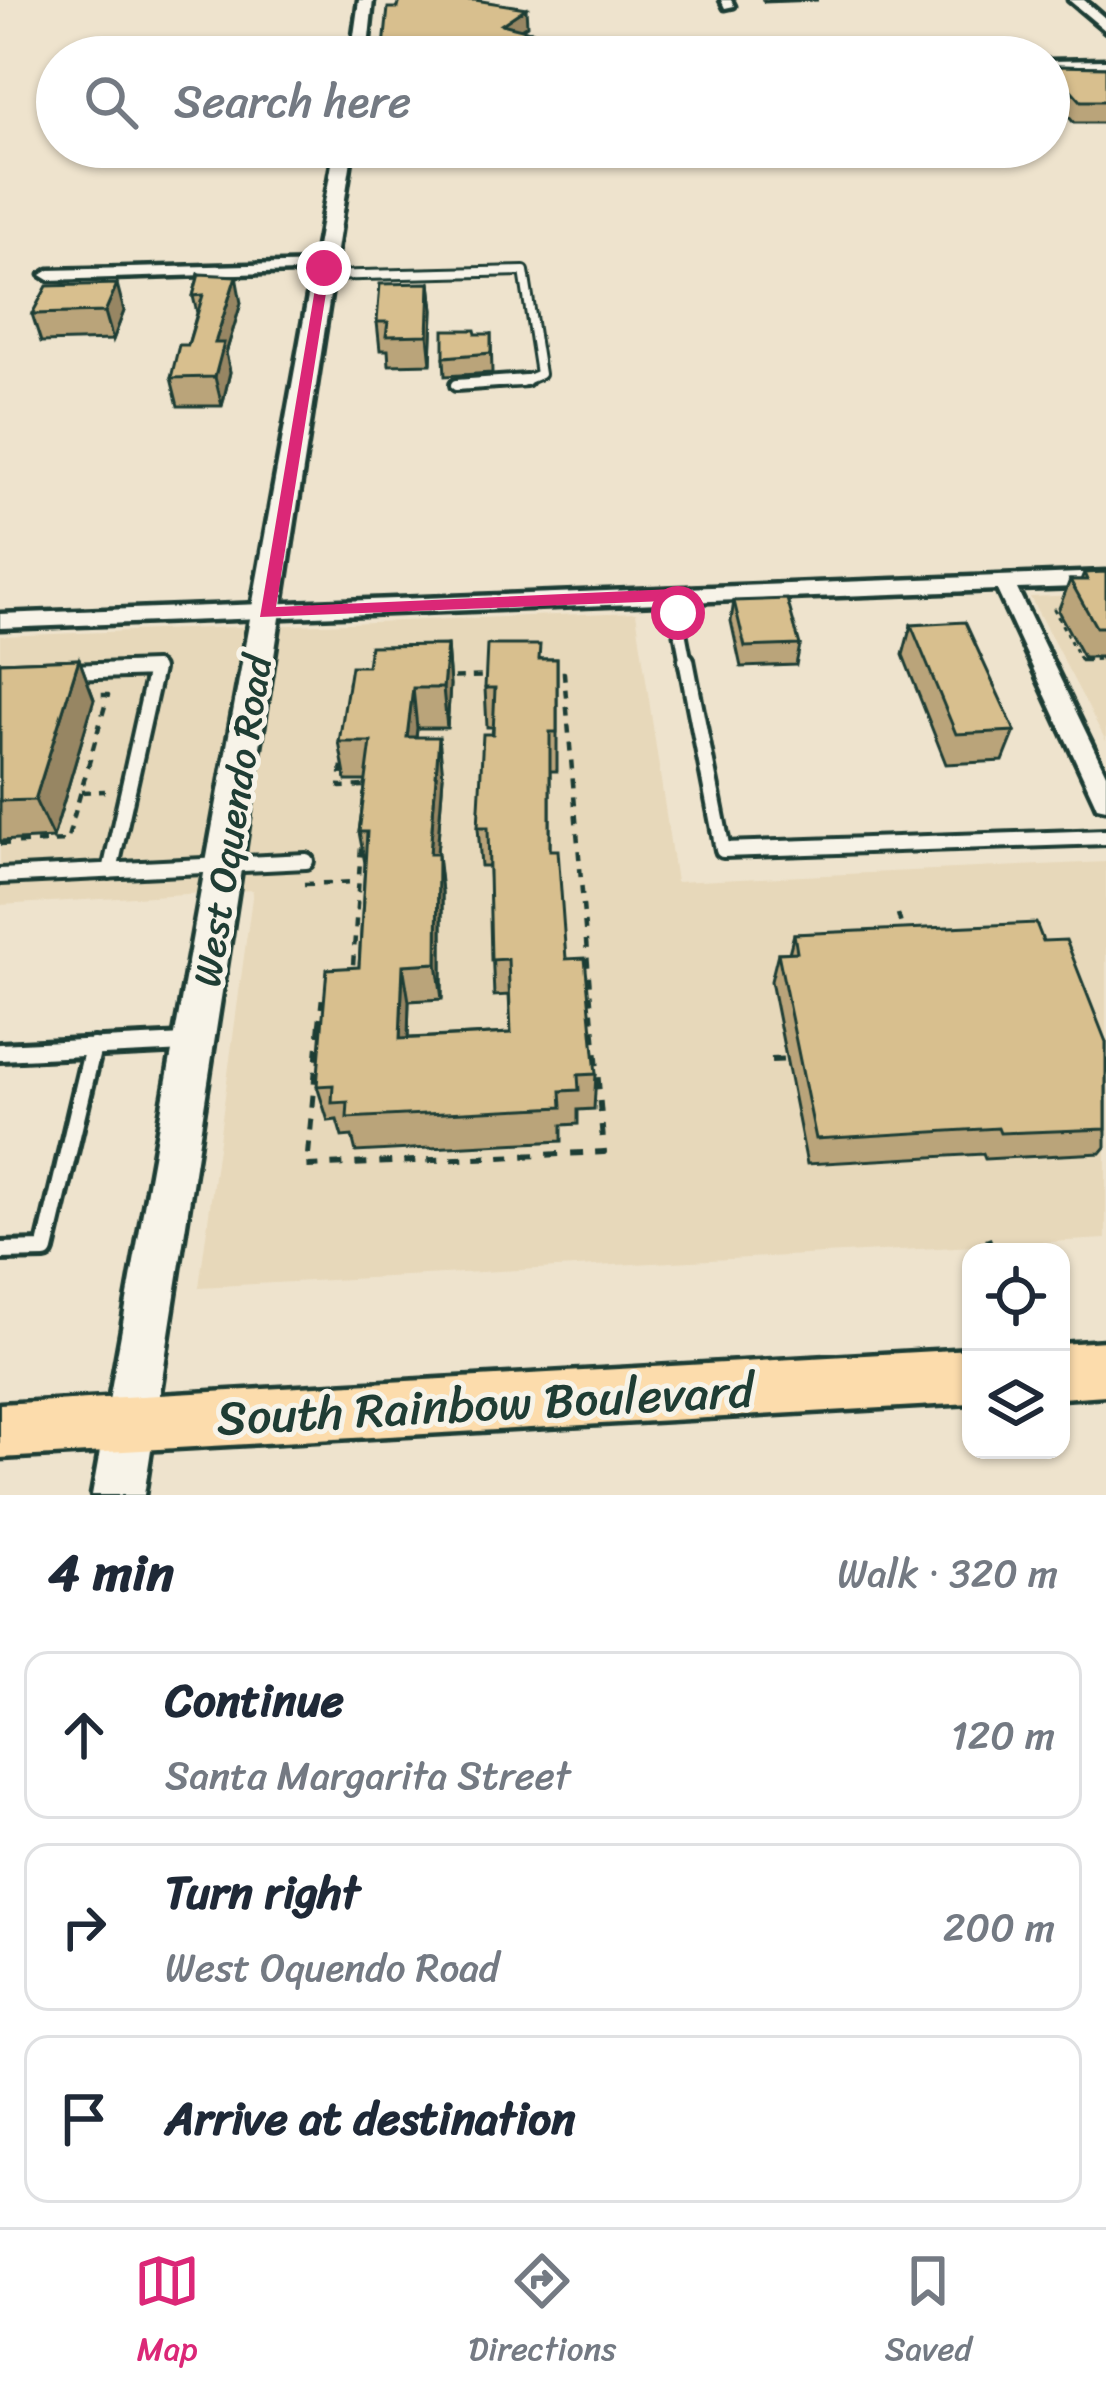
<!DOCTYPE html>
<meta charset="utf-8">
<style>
body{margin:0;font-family:Sriracha,sans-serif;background:#f6f6f7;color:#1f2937}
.controls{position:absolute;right:36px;bottom:36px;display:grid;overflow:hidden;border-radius:24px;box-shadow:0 3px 9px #0004}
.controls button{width:108px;height:108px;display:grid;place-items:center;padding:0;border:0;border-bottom:3px solid #e0e1e3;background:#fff;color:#1f2937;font:60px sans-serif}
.stop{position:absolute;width:36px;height:36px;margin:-27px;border:9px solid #db2777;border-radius:50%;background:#fff}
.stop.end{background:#db2777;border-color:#fff;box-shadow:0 3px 12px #0008}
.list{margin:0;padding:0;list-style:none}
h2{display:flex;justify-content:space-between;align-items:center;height:156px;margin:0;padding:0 48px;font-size:51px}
h2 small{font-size:39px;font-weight:400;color:#747a83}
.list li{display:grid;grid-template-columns:78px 1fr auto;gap:36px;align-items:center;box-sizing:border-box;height:168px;margin:0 24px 24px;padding:0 24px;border:3px solid #e0e1e3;border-radius:24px}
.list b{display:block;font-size:45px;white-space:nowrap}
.list p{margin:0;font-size:39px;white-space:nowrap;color:#747a83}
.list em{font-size:39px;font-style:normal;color:#747a83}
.icon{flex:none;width:66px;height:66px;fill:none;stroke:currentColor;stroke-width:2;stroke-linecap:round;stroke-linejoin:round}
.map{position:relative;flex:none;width:1106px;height:1495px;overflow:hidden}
.search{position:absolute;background:#fff;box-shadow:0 3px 9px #0004;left:36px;right:36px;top:36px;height:132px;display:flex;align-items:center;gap:30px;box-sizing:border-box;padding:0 42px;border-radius:66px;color:#747a83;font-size:45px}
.sheet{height:732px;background:#fff}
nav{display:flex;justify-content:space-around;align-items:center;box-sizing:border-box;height:168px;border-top:3px solid #e0e1e3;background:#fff;font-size:33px;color:#747a83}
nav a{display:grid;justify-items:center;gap:6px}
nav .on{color:#db2777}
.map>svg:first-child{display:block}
.built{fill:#e7d8ba}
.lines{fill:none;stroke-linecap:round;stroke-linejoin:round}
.lane-far3-casing{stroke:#1f3d34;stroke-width:14}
.lane-far2-casing{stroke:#1f3d34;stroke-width:18}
.lane-far1-casing{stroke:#1f3d34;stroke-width:22}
.lane-casing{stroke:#1f3d34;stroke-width:26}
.street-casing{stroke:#1f3d34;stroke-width:9}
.secondary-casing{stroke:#1f3d34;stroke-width:9}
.primary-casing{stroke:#1f3d34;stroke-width:9}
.path-far2{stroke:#1f3d34;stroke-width:3;stroke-dasharray:4.5 4.5;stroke-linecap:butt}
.path-far1{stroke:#1f3d34;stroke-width:4.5;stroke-dasharray:9 9;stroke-linecap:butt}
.path{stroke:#1f3d34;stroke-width:6;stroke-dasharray:12 12;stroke-linecap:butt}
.lane-far3{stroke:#f7f3e8;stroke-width:8}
.lane-far2{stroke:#f7f3e8;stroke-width:10}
.lane-far1{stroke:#f7f3e8;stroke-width:14}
.lane{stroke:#f7f3e8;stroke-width:16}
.street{fill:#f7f3e8;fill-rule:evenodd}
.secondary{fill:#f7f3e8;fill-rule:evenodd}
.primary{fill:#fcdcac;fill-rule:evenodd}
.wall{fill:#baa47a;stroke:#1f3d34;stroke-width:3}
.shaded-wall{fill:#978663;stroke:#1f3d34;stroke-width:3}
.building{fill:#d8bf8e;stroke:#1f3d34;stroke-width:3}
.route{fill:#db2777}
.labels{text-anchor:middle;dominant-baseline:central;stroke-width:10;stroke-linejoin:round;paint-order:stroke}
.street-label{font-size:39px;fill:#1f3d34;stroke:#f7f3e8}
.near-street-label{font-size:48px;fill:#1f3d34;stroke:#f7f3e8}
</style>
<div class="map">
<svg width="1106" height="1495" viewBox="0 0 1106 1495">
<rect width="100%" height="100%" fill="#eee3cd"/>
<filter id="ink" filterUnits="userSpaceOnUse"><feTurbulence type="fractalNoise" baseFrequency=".00833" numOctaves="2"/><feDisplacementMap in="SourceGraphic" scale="24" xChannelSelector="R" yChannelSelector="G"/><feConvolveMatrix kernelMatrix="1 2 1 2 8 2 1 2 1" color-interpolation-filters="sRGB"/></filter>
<g filter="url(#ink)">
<!-- built -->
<path class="built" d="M1106,594V741L1030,597Z
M636,612L676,882L1106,862V1239L199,1287L253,890L0,905V636Z"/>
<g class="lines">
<!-- lane-far3 casing -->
<g class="lane-far3-casing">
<path id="lane-far3" d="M322,276L524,271L540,374L521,382L499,383"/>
</g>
<!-- lane-far2 casing -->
<g class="lane-far2-casing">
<path id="lane-far2" d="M456,385L526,380
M673,595L686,663"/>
</g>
<!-- lane-far1 casing -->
<g class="lane-far1-casing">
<path id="lane-far1" d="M686,660L723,850L1106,837
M69,672L155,669L110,871
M0,876L306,861"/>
</g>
<!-- lane casing -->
<g class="lane-casing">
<path id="lane" d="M0,1052L185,1043
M0,1251L45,1250L93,1047"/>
</g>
<!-- street casing -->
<g class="street-casing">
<path id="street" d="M721,0H731L734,6L725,8Z
M1106,60V66L1049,67V61Z
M324,263L329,265V271L49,280L41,275L49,270Z
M1106,572V586L1017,589L1106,774V809L1097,807L1094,800L997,590L0,628V614Z"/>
</g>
<!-- secondary casing -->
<g class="secondary-casing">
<path id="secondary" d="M359,0H373L367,57H351Z
M1069,0H1084L1106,19V31Z
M335,147H353L144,1495H92Z"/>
</g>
<!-- primary casing -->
<g class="primary-casing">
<path id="primary" d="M1106,1341V1395L1061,1398V1344Z
M971,1349V1403L0,1458V1404Z"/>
</g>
<!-- path-far2 -->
<path class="path-far2" d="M1064,608L1054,609L1080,660L1106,659"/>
<!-- path-far1 -->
<path class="path-far1" d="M1080,660H1089
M81,792L105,791
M0,844L67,841L108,695H93
M304,884L358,882
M898,914L904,935
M319,1026L322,997L351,996L365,786L340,787L349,682L564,673L593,1026"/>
<!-- path -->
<path class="path" d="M320,1023L307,1166L604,1152L593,1023
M771,1060L791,1059
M988,1238L993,1252"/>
<!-- lane-far3 -->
<use href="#lane-far3" class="lane-far3"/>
<!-- lane-far2 -->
<use href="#lane-far2" class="lane-far2"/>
<!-- lane-far1 -->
<use href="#lane-far1" class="lane-far1"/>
<!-- lane -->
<use href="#lane" class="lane"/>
<!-- street -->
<use href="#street" class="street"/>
<!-- secondary -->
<use href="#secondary" class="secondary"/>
<!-- primary -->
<use href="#primary" class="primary"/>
</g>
<!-- wall -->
<path class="wall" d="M763,0H818L764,2Z
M527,25L520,29L530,31V48L509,57H385L384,47Z
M1050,66L1106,67V123H1074L1049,94Z
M199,274L241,303L226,353L230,372L222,406H178L171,378L188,345L197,313L193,296Z
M430,283L433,310L431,364L389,365L388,350H380L377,322Z
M124,311L113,340L41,342L32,314Z
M491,334L492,373L445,376L444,357Z
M1106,572V667L1100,657H1083L1058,611L1070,580H1081L1084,573Z
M734,601L800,645L796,665L741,667L731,621Z
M911,625L1015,731L1003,761L946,764L903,655Z
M447,645L450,685L447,728H417L416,737L443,776L437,854L442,892V999L409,1001L408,1038L511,1033L509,995L494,996L489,866H481L478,827L493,727H487L485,688L540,659H557V771H550V850L566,959L596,1074L594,1109L578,1110V1124L562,1125V1141L356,1152L352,1136L342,1137L337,1120L328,1121L317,1086L359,967L365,863L359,832L366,781H346L339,742L367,666Z
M79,659L94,699L53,838L0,841V662Z
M794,934L1043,941L1106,1042V1147L1101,1153L985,1159L983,1154L807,1164L771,981L778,953H789Z"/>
<!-- shaded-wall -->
<path class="shaded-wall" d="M526,8L527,25L502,40V24Z
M530,31V48L509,57H485V50Z
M236,276L241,303L226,353L230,372L222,406L215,377V343Z
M430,283L433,310L431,364L428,335Z
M117,284L124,311L113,340L105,312Z
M447,645L450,685L447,728L443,688Z
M79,659L94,699L53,838L35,800Z
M413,688L417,728L412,776L407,737Z
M439,737L443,776L434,892L430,854Z
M438,854L442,892V999L437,963Z
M403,965L409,1001L407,1074L400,1039Z"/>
<!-- building -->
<path class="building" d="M400,0H475L526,8L502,24L530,31L485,50L453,41V57H411L412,46L384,47L388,8H398Z
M1050,66L1106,67V101H1081Z
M199,274L236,276L215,343H224L215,377L171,378L179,345H188L203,295L193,296Z
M430,283L428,335L386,336L388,322H377L380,284Z
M117,284L105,312L32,314L47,286Z
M444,330H475L476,334H491V353L444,357Z
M1106,572V627H1096L1070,580H1087L1084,573Z
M787,599L800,645L745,647L734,601Z
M965,622L1015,731L956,734L911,625Z
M447,645L443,688H413L407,737H439L430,854H438L437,963L403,965L400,1039L511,1033L508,959L491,960L488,827H478L483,734H493L495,688H485L487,645H540L539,659H557V732H550V850H558L566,959L585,958L596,1074L578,1075L579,1090L561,1091L562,1107L347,1118L348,1102L332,1103L333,1085L317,1086L327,969L359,967L367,832H359L371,742H339L351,666H367L370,646Z
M79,659L35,800L0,801V662Z
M1036,923L1043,941L1066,940L1106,1042V1129L1000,1133L998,1128L816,1139L778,953L797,952L794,934Z"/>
</g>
<!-- route -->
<path class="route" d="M319,265L330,268L276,607L674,589L682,595L684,617H672L666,601L260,617Z"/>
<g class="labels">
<!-- street labels -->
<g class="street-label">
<text transform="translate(232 821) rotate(-81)">West Oquendo Road</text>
</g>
<!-- near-street labels -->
<g class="near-street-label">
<text transform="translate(485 1404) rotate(-3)">South Rainbow Boulevard</text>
</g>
</g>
</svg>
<div class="controls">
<button><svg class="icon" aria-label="locate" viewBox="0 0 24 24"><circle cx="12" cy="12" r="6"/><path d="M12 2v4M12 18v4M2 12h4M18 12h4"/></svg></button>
<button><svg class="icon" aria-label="layers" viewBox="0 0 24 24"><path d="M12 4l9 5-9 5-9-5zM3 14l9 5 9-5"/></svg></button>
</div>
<div class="stop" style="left:678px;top:613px"></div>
<div class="stop end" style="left:324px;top:268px"></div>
<div class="search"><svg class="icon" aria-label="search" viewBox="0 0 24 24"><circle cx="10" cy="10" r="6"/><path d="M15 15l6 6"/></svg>Search here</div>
</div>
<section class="sheet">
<h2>4 min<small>Walk · 320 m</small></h2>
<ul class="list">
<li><svg class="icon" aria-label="ahead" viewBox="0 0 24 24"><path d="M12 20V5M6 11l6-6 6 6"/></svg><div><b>Continue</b><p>Santa Margarita Street</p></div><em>120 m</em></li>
<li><svg class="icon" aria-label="right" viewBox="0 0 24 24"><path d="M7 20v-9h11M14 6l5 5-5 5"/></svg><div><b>Turn right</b><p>West Oquendo Road</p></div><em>200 m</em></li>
<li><svg class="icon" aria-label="arrive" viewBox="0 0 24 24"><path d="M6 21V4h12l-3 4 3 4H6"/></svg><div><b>Arrive at destination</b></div></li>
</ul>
</section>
<nav>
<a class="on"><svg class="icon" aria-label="map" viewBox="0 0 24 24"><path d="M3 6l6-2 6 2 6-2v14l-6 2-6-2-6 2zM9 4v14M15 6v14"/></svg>Map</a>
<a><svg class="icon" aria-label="directions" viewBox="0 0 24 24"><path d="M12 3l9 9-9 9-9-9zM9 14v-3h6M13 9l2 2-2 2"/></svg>Directions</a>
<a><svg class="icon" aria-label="saved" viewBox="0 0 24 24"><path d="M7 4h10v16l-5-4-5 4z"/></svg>Saved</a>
</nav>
